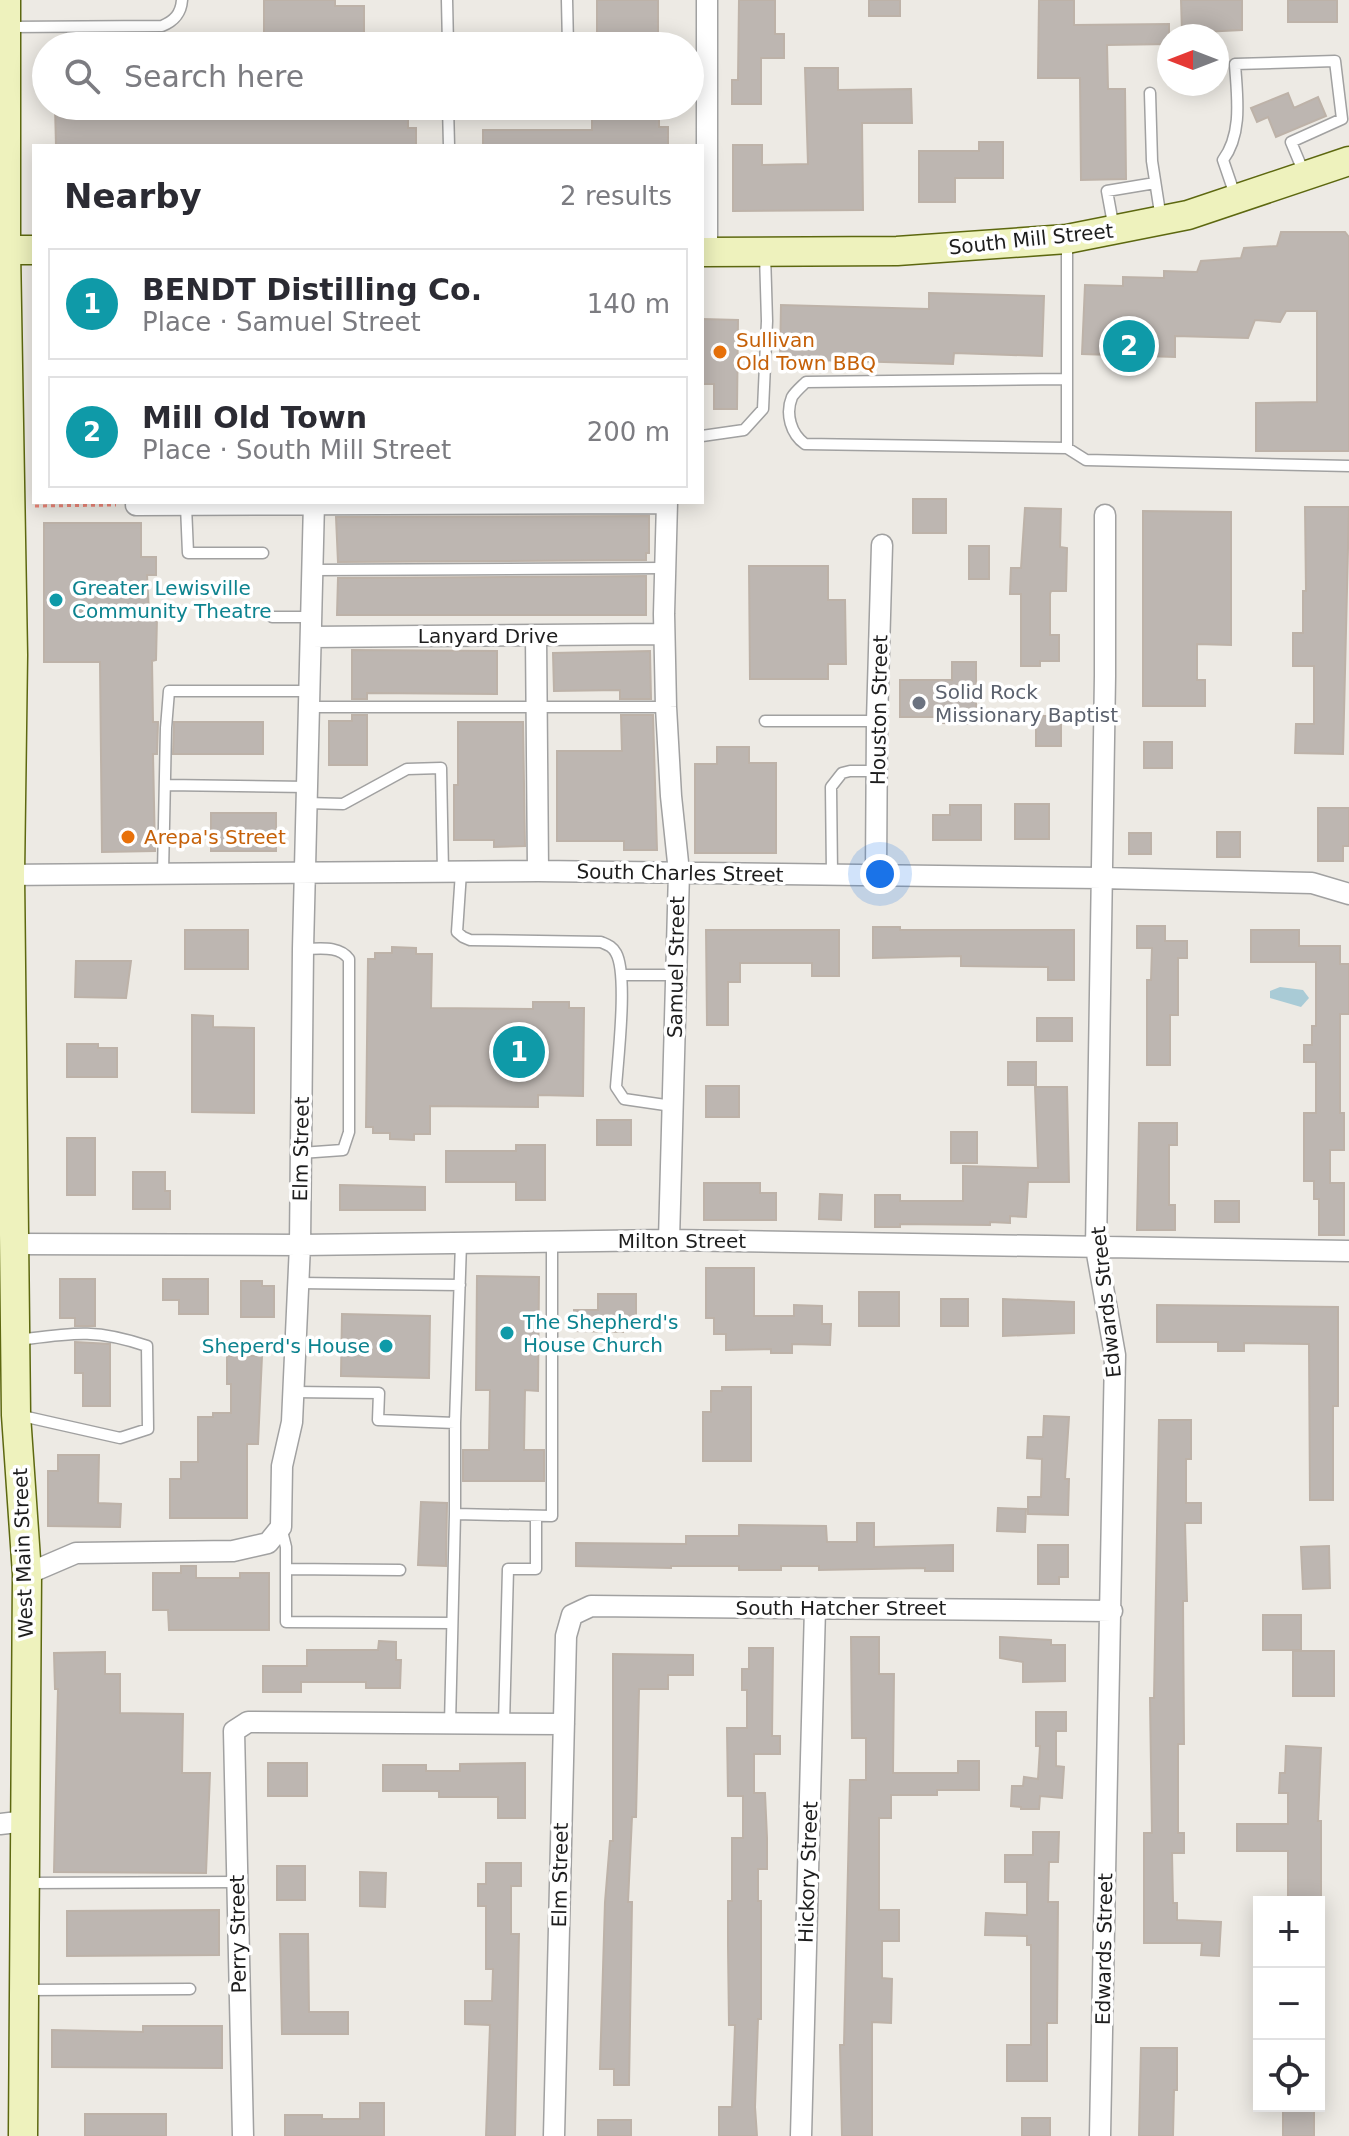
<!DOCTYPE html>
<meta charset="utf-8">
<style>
body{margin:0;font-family:"DejaVu Sans",sans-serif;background:#f2f2f3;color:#2b2b33}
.controls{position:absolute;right:24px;bottom:24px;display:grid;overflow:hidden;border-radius:0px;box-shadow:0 4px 20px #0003}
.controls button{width:72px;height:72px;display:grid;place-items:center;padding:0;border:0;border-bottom:2px solid #e1e1e2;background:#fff;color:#2b2b33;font:40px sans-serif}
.compass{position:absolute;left:1157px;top:24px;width:72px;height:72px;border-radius:50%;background:#fff;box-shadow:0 4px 20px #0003;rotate:270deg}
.you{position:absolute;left:880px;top:874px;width:28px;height:28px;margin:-20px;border:6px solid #fff;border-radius:50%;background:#1a73e8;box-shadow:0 0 0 12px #1a73e833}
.badge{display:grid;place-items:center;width:52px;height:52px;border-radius:50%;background:#b51815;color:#fff;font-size:26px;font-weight:700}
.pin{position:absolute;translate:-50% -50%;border:4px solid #fff;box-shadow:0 2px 8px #0006}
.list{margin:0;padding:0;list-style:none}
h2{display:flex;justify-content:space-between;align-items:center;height:104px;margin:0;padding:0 32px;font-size:34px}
h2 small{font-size:26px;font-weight:400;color:#7c7c81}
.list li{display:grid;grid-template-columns:52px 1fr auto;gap:24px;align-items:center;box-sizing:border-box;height:112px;margin:0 16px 16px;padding:0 16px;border:2px solid #e1e1e2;border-radius:0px}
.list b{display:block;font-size:30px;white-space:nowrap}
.list p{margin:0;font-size:26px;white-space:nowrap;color:#7c7c81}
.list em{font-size:26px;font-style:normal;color:#7c7c81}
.icon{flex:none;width:44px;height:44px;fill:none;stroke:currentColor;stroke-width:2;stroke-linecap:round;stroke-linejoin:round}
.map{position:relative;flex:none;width:1349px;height:2136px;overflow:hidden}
.search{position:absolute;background:#fff;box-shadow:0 4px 20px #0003;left:32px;top:32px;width:672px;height:88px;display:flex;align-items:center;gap:20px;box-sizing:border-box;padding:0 28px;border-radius:44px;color:#7c7c81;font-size:30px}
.panel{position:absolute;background:#fff;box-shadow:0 4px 20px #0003;left:32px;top:144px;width:672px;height:360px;border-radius:0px}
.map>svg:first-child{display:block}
.water{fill:#a9cbd6}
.building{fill:#bdb6b1;stroke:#bdb2a8;stroke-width:2}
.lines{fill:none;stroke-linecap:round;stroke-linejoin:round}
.lane-casing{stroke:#a1a1a1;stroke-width:13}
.street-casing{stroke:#a1a1a1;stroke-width:23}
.secondary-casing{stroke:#5d6810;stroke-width:31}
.path{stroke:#eb8577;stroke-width:3;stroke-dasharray:4 4;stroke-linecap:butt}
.lane{stroke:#fff;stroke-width:10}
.street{stroke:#fff;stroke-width:20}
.secondary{stroke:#eef2bd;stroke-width:28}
.food-dot{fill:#e8710a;stroke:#fff;stroke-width:3}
.culture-dot{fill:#0f9aa8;stroke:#fff;stroke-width:3}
.worship-dot{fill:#6b7280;stroke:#fff;stroke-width:3}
.labels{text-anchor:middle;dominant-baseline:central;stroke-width:7;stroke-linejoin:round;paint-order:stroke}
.street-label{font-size:20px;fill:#1d1d1d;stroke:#fff}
.food-label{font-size:20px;fill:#c56008;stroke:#fff;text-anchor:start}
.culture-label{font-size:20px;fill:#0d838f;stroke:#fff;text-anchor:start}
.worship-label{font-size:20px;fill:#5b616d;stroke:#fff;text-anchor:start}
</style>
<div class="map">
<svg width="1349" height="2136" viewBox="0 0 1349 2136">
<rect width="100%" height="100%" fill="#edeae4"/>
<!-- water -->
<path class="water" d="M1280,987L1303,990L1309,998L1301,1007L1270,998V991Z"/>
<!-- building -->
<path class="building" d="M264,0H335V6H364V46H264Z
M597,0H658V46H597Z
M739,0H775V34H784V58H761V104H732V80H738Z
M869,0H900V16H869Z
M1039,0H1074V25L1169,24V44L1107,45L1108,89H1125L1126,179L1081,180L1080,78H1038Z
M1181,0H1242V30L1182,33Z
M1288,0H1337V22H1288Z
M805,68H838V90L911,89L912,123H862L863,210L733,211V145H762V165L808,164Z
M1288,93L1294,108L1318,97L1326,116L1276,137L1268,117L1257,122L1251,108Z
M55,106H408V128H416V146H56Z
M597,106H659V127H668V146H483V130H592V112H597Z
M979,142H1003V178H955V202H919V151H979Z
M1281,232H1345L1349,237V451H1256V403L1317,402V311H1286L1280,322L1255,320L1248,338L1175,336V357L1082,354L1085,285L1123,286V277L1164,278V271L1197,272L1201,261L1241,258L1244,248L1277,246Z
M929,293L1044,296L1042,356L954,353L953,364L780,359L781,305L929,309Z
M702,319L738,320L737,409H714V384H702Z
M913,499H946V533H913Z
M1305,507H1349L1343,754L1295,753L1296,724H1314V666H1293V633H1303V591H1306Z
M1025,508L1061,509L1060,547L1067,548L1066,591H1051L1050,594V635H1059V661H1040V666H1021V594H1010L1011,568H1021Z
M1143,511L1231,512V645L1197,644V680H1205V706H1143Z
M649,516V553H646V560L338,562L336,517Z
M44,523H141V557H156V575H147L149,612L157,617L156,660L152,661L153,722H158L157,754H153L155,851L102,852L100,662H44Z
M969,546H989V579H969Z
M749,566H828V600H845L846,664H828V679H750Z
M646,576V615H337L338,578Z
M352,650L497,651V694L367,693V699H352Z
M650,651L651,699H620V690L554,691L553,653Z
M952,662H976V724L943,723V717H900V680H952Z
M352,715H367V765H329V721H352Z
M621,715H653L657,850H624V841H557V751H622Z
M1036,716H1061V746H1036Z
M174,722H263V754H173Z
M458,722H523L525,846L494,847V840H454V785H458Z
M1144,742H1172V768H1144Z
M717,747H749V763H776V853H695V764H717Z
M1015,804H1049V839H1015Z
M950,805H981V840H933V815H950Z
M1318,808H1349V846H1343V861H1318Z
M211,813H276V851H211Z
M1217,832H1240V857H1217Z
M1129,833H1151V854H1129Z
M1137,926H1165V941H1187V958H1178V1015H1170V1065H1147V980H1151L1152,948H1137Z
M873,927H900V930H1074V980H1048V967L961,966V956L873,958Z
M185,930H248V969H185Z
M706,930H839V976H812V963H740V982H728V1025H707Z
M1251,930H1299V946H1340V964H1349V1014H1340V1113H1344V1150H1330V1183H1344V1235H1319V1199H1314V1181H1304V1113H1316V1062H1304V1045H1312V1026H1316V962H1251Z
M392,947L416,948V954H432L431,1008L533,1009V1002H569V1008H584L583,1096L538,1095V1107L430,1106V1134H414V1140L390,1139V1133H373V1127H366L368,959H375V953H392Z
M76,961H131L126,998L75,997Z
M192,1015L213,1016V1027L254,1028V1113L192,1112Z
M1037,1018H1072V1041H1037Z
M67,1044H98V1048H117V1077H67Z
M1008,1062H1036V1085H1008Z
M706,1086H739V1117H706Z
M1035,1087H1067L1069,1182H1028L1026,1217L1010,1216V1223L990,1222V1225L900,1224V1227H875V1195H900V1201H963V1166L1038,1168Z
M597,1120H631V1145H597Z
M1139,1123H1177V1145H1169V1205H1175V1230H1137Z
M951,1132H977V1163H951Z
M67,1138H95V1195H67Z
M516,1145H545V1200H516V1182H446V1151H516Z
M133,1172H165V1191H170V1209H133Z
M704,1183H760V1193H776V1220H704Z
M340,1185L425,1187V1210H340Z
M820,1194L842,1195L841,1220L819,1219Z
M1215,1201H1239V1222H1215Z
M706,1268H754V1316H794V1305L822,1306V1324H831L830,1345L792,1344V1353H771V1349L726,1350V1334H714V1318H706Z
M477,1276L539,1277L538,1391L525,1390L524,1450H544V1481H463V1450H489L490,1390H476Z
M60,1279H95V1326H75V1318H60Z
M163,1279H208V1314H179V1300H163Z
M241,1281H262V1286H274V1317H241Z
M859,1292H899V1326H859Z
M598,1294H636V1320H623V1332L574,1331V1310H598Z
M941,1299H968V1326H941Z
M1003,1299L1074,1302V1333L1003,1336Z
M1157,1305L1338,1307V1406H1333V1500H1310L1309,1344L1244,1343V1351H1218V1342H1157Z
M342,1314L430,1316L429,1378L341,1376Z
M75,1342L110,1344V1406H83V1373H75Z
M227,1356H262L258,1444H247V1518H170V1479H181V1462H198V1417H213V1413H231V1384H227Z
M722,1387H751V1461H703V1412H711V1391H722Z
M1044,1416L1069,1417L1065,1479H1069L1068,1515L1028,1514V1497H1041L1042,1459L1027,1458L1028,1437H1043Z
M1159,1420H1191V1459H1186V1503H1201V1523H1185L1187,1601H1183L1184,1744H1178V1833H1184V1853H1172L1173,1903H1177V1920L1221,1922L1219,1956L1201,1955L1202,1943H1144V1833H1152L1150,1698H1154Z
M58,1455H99L98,1503L121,1504L120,1527L48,1526V1471H58Z
M421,1502L447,1503L446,1566L418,1565Z
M998,1508L1026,1509L1025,1532L997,1531Z
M857,1523H874V1547L953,1545V1571H925V1568L819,1570V1566H781V1570H739V1566H671V1568L576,1566V1543L686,1544V1536H739V1525L826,1526L827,1542H857Z
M1038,1545H1068V1577H1059V1584H1038Z
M1329,1546L1330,1588L1303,1589L1301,1547Z
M181,1566H196V1578H240V1573H269V1630H169L168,1610H153V1573H181Z
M1263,1615H1301V1650H1263Z
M851,1637H879V1674H894L893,1773H958V1761H979V1790H937V1795H891V1818H879V1910H899V1941H882V1978L892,1979L891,2023L872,2022V2136H842L840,2045H844L850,1780H866V1738H852Z
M1000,1637L1051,1640V1645H1065V1681L1023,1682V1662L1000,1658Z
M379,1641L396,1642V1660H401L400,1688H366V1682H301V1692H263V1666H307V1650H378Z
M749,1648H773L772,1736H780V1754H754V1793H765L767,1838V1869H758V1901H761V2019H758L755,2107L757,2136H719V2107H732L735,2025H729L728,1946V1901H732V1838H743V1796H728L727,1728H747V1690H742V1669H749Z
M1293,1651H1334V1696H1293Z
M105,1652V1674H120V1713L183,1714L182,1773H210L206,1873L54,1872L58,1689H55L54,1653Z
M613,1654L693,1655V1675H668V1689H639L636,1817H632L628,1902H632L629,2085H614V2069H600L605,1902L610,1841H613Z
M1036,1712H1066V1731H1056V1766L1064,1767L1062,1798L1040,1796L1039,1809H1021V1807L1011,1806L1012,1786H1023L1024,1777L1038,1779L1040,1746H1036Z
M1286,1746L1321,1748L1318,1821H1321V1899H1288V1851H1237V1824H1288V1793H1279L1280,1773H1285Z
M268,1763H307V1796H268Z
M525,1763V1818H498V1797H439V1791H383V1765H426V1771H460V1764Z
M1033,1832H1059L1058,1862H1049L1048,1902H1058L1057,2023H1047V2081H1007V2045H1031V1945H1027V1936L985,1935L986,1913L1027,1915V1882H1005V1855H1033Z
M486,1863H521V1886H511V1934H519L515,2136H486L490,2025L465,2024V2001H492L493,1969H486V1906H478V1884H486Z
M277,1866H305V1900H277Z
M360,1872L386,1873L385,1907L360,1906Z
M219,1910V1955L67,1956V1911Z
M280,1934H308L309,2012H348V2034H282Z
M143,2026H222V2068L52,2067V2030L143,2032Z
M1141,2048H1177V2090H1174L1173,2136H1139Z
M360,2103H384V2136H285V2115H322V2119H360Z
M1283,2106H1314V2136H1283Z
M85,2114H166V2136H85Z
M1022,2118H1050V2136H1022Z
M598,2120H631V2136H598Z"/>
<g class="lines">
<!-- lane casing -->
<g class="lane-casing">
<path id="lane" d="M447,0L448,46
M567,0L568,46
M8,27L162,26C174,21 181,14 182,0
M1150,93L1152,161L1161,219
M448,106L449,146
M1236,198L1223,160C1243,133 1237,96 1235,64L1335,61L1342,119L1291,142L1304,173
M1114,229L1107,191L1155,183
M1067,239V448L1086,460L1349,466
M1066,379L806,382C802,386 795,392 792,397C785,414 791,434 805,444L1067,448
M702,436L744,430L763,409L767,321L765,254
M186,506L188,553H263
M313,570L664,568
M272,617H312
M310,707H666
M765,721H877
M166,785L308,787
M307,803L343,804L407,769L441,768L443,872
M461,872L457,932L463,937L470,940L601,942C608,945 612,946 616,953C628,974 618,1058 616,1087L624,1099L672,1106
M163,873L166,728L169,691H310
M832,874L831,787L842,773L850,771H878
M622,975H676
M301,1153L343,1150L349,1132V959C339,945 319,949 303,949
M298,1283L460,1285
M18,1340C72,1333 94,1328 147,1346L148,1429L120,1438L18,1415
M293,1392L379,1393L378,1420L455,1423L461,1243
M455,1423V1514L552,1516V1241
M281,1527L286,1547V1622L452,1623
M286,1569L400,1570
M450,1724L455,1514
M504,1724L508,1569H536V1516
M27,1883L237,1882
M27,1990L190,1989"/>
</g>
<!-- street casing -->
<g class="street-casing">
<path id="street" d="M707,0V252
M667,502L664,614L666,707L671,796L679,872L669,1240
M136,505L667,503
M536,636L538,871
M311,637L664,634
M0,875L538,871L1102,878L1312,883L1349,894
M876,875L877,721L882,545
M15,1244L300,1245L669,1240L1349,1251
M27,1574L76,1553L233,1551L268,1543L281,1527L282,1466L292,1422L300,1245L303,949L314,502
M0,1824L26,1821
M243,2136L234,1731L248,1722L564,1724
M554,2136L566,1636L572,1615L591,1606L1112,1611
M801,2136L815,1608
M1100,2136L1115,1355L1096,1248L1105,676V515"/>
</g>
<!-- secondary casing -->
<g class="secondary-casing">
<path id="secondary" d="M6,0V250L13,655L10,875L16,1415L27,1574L23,2136
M0,250H34
M702,252L897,251L1067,239L1188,215L1349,161"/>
</g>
<!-- path -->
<path class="path" d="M35,506L116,505"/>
<!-- lane -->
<use href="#lane" class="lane"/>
<!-- street -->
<use href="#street" class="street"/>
<!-- secondary -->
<use href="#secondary" class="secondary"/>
</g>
<!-- markers -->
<g class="food-dot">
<circle cx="720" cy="352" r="8"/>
<circle cx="128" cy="837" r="8"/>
</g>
<g class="culture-dot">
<circle cx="56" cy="600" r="8"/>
<circle cx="507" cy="1333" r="8"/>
<circle cx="386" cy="1346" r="8"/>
</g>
<circle class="worship-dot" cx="919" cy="703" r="8"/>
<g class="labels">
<!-- street labels -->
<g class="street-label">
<text transform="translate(1031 239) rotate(-6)">South Mill Street</text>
<text x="488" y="636">Lanyard Drive</text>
<text transform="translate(879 710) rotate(-89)">Houston Street</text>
<text transform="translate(680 873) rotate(1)">South Charles Street</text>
<text transform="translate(676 967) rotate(-89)">Samuel Street</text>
<text transform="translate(301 1149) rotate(-89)">Elm Street</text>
<text x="682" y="1241">Milton Street</text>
<text transform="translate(1106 1302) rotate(-96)">Edwards Street</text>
<text transform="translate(23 1553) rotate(-92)">West Main Street</text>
<text x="841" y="1608">South Hatcher Street</text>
<text transform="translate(808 1872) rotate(-88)">Hickory Street</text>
<text transform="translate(560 1875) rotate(-89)">Elm Street</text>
<text transform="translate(238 1934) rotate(-91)">Perry Street</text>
<text transform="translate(1104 1949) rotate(-89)">Edwards Street</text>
</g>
<!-- food labels -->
<g class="food-label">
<text x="736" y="340">Sullivan<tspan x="736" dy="23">Old Town BBQ</tspan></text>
<text x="144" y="837">Arepa's Street</text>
</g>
<!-- culture labels -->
<g class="culture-label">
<text x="72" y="588">Greater Lewisville<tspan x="72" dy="23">Community Theatre</tspan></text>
<text x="523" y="1322">The Shepherd's<tspan x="523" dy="23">House Church</tspan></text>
<text x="370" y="1346" text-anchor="end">Sheperd's House</text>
</g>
<!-- worship labels -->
<g class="worship-label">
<text x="935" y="692">Solid Rock<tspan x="935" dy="23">Missionary Baptist</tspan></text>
</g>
</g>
</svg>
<div class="controls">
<button>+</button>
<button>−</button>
<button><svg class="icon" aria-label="locate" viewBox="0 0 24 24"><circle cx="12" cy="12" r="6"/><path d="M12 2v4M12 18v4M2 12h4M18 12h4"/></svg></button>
</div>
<svg class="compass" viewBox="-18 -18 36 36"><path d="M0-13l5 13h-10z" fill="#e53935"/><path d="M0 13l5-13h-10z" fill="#7c7c81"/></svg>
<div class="you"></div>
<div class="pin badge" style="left:519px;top:1052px;background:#0f9aa8">1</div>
<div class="pin badge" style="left:1129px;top:346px;background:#0f9aa8">2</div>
<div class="search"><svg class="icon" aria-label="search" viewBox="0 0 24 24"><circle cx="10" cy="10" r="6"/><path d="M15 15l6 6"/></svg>Search here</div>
<section class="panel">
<h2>Nearby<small>2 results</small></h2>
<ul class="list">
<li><span class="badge" style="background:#0f9aa8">1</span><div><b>BENDT Distilling Co.</b><p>Place · Samuel Street</p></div><em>140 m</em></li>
<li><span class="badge" style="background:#0f9aa8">2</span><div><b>Mill Old Town</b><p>Place · South Mill Street</p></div><em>200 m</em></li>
</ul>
</section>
</div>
